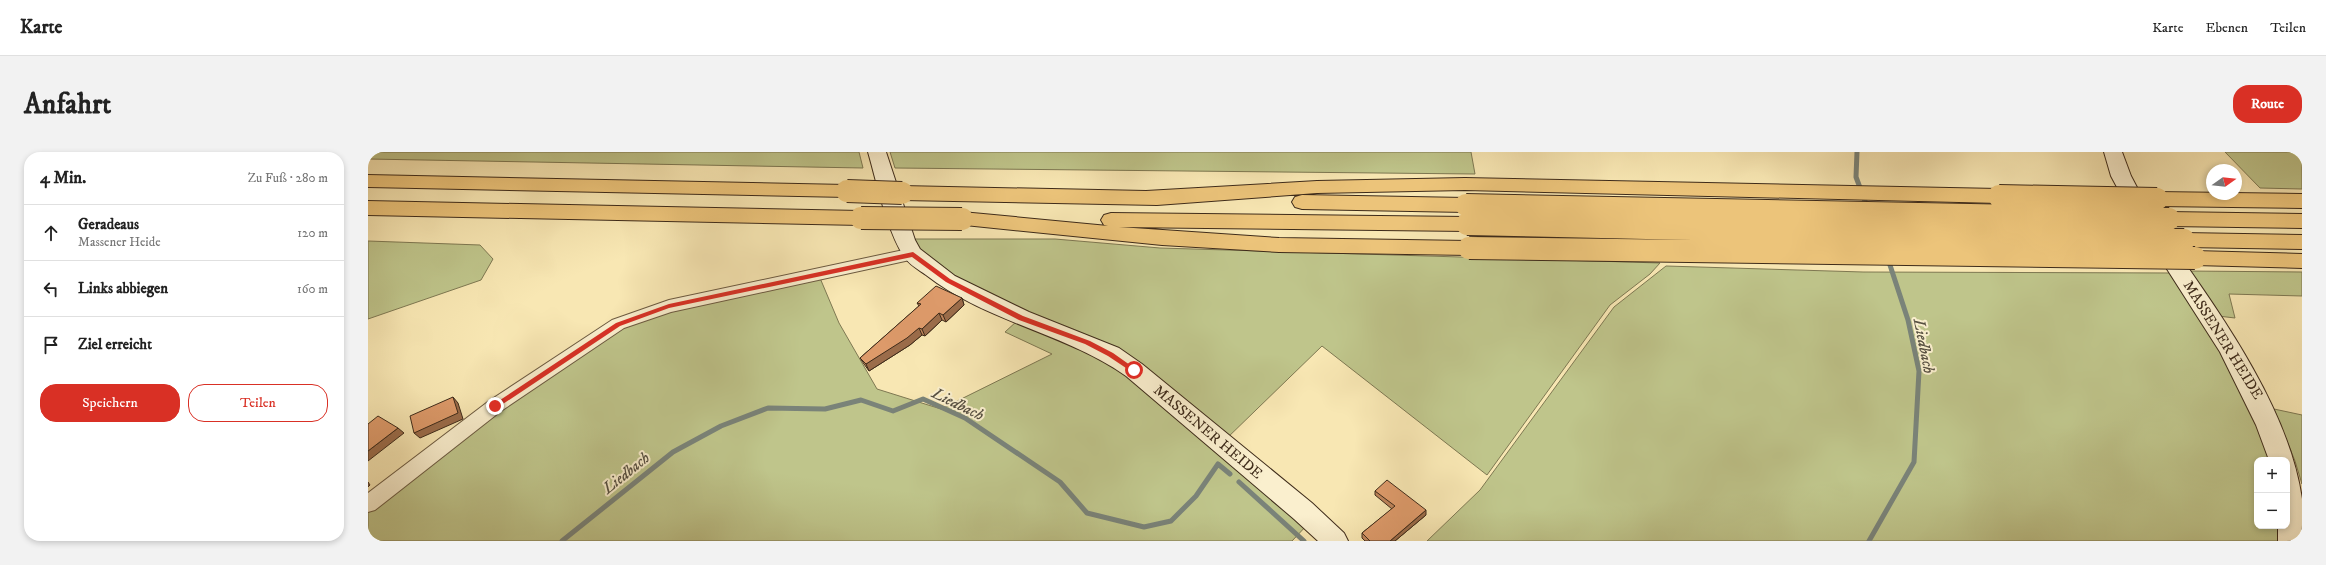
<!DOCTYPE html>
<html lang="de">
<meta charset="utf-8">
<style>
body{margin:0;font-family:"IM FELL DW Pica",serif;background:#f2f2f2;color:#222}
.controls{position:absolute;right:12px;bottom:12px;display:grid;overflow:hidden;border-radius:8px;box-shadow:0 2px 6px #0003}
.controls button{width:36px;height:36px;display:grid;place-items:center;padding:0;border:0;border-bottom:1px solid #e0e0e0;background:#fff;color:#222;font:20px sans-serif}
.compass{position:absolute;left:1838px;top:12px;width:36px;height:36px;border-radius:50%;background:#fff;box-shadow:0 2px 6px #0003;rotate:75deg}
.stop{position:absolute;width:12px;height:12px;margin:-9px;border:3px solid #d93025;border-radius:50%;background:#fff}
.stop.end{background:#d93025;border-color:#fff;box-shadow:0 1px 4px #0008}
.list{margin:0;padding:0;list-style:none}
h2{display:flex;justify-content:space-between;align-items:center;height:52px;margin:0;padding:0 16px;font-size:17px}
h2 small{font-size:13px;font-weight:400;color:#767676}
.list li{display:grid;grid-template-columns:26px 1fr auto;gap:12px;align-items:center;box-sizing:border-box;height:56px;padding:0 16px;border-top:1px solid #e0e0e0}
.list b{display:block;font-size:15px;white-space:nowrap}
.list p{margin:0;font-size:13px;white-space:nowrap;color:#767676}
.list em{font-size:13px;font-style:normal;color:#767676}
.actions{display:flex;gap:8px;padding:12px 16px}
.actions a{flex:1;padding:9px 0;border:1px solid #d93025;border-radius:16px;text-align:center;font-size:14px;color:#d93025}
.actions .main{background:#d93025;color:#fff}
.icon{flex:none;width:22px;height:22px;fill:none;stroke:currentColor;stroke-width:2;stroke-linecap:round;stroke-linejoin:round}
.map{position:relative;flex:none;width:1934px;height:389px;overflow:hidden;border-radius:16px}
header{display:flex;align-items:center;gap:24px;box-sizing:border-box;height:56px;padding:0 20px;background:#fff;border-bottom:1px solid #e0e0e0}
header strong{font-size:19px}
nav{display:flex;gap:22px;margin-inline-start:auto;font-size:14px}
.intro{display:flex;align-items:center;justify-content:space-between;box-sizing:border-box;height:96px;padding:0 24px}
h1{margin:0;font-size:28px}
.button{padding:10px 18px;border-radius:16px;background:#d93025;color:#fff;font-size:14px;font-weight:700}
main{display:flex;gap:24px;padding:0 24px}
aside{flex:1;background:#fff;border-radius:16px;box-shadow:0 2px 6px #0003}
.map>svg:first-child{display:block}
.green{fill:#bfc58b;stroke:#7e7852}
.lines{fill:none;stroke-linecap:round;stroke-linejoin:round}
.stream{stroke:#7a8379;stroke-width:5}
.street-casing{stroke:#6c5a40;stroke-width:2}
.secondary-casing{stroke:#3e2b1a;stroke-width:2}
.highway-casing{stroke:#3e2b1a;stroke-width:2}
.street{fill:#faefce;fill-rule:evenodd}
.secondary{fill:#faefce;fill-rule:evenodd}
.highway{fill:#ecc47a;fill-rule:evenodd}
.highway-bridge-casing{stroke:#3e2b1a;stroke-width:24;stroke-linecap:butt}
.highway-bridge{stroke:#ecc47a;stroke-width:22}
.wall{fill:#be845b;stroke:#3e2b1a}
.shaded-wall{fill:#9b6c4a;stroke:#3e2b1a}
.building{fill:#dd9a6a;stroke:#3e2b1a}
.route{fill:#d93025}
.labels{text-anchor:middle;dominant-baseline:central;stroke-width:4;stroke-linejoin:round;paint-order:stroke}
.street-label{font-size:15px;fill:#3e2b1a;stroke:#faefce}
.water-label{font-size:16px;font-style:italic;fill:#575042;stroke:#faefce}
</style>
<header>
<strong>Karte</strong>
<nav><a>Karte</a><a>Ebenen</a><a>Teilen</a></nav>
</header>
<div class="intro"><h1>Anfahrt</h1><a class="button">Route</a></div>
<main>
<aside>
<h2>4 Min.<small>Zu Fuß · 280 m</small></h2>
<ul class="list">
<li><svg class="icon" aria-label="ahead" viewBox="0 0 24 24"><path d="M12 20V5M6 11l6-6 6 6"/></svg><div><b>Geradeaus</b><p>Massener Heide</p></div><em>120 m</em></li>
<li><svg class="icon" aria-label="left" viewBox="0 0 24 24"><path d="M17 20v-9H6M10 6l-5 5 5 5"/></svg><div><b>Links abbiegen</b></div><em>160 m</em></li>
<li><svg class="icon" aria-label="arrive" viewBox="0 0 24 24"><path d="M6 21V4h12l-3 4 3 4H6"/></svg><div><b>Ziel erreicht</b></div></li>
</ul>
<div class="actions"><a class="main">Speichern</a><a>Teilen</a></div>
</aside>
<div class="map">
<svg width="1934" height="389" viewBox="0 0 1934 389">
<rect width="100%" height="100%" fill="#f8e7b3"/>
<filter id="stains"><feTurbulence type="fractalNoise" baseFrequency=".005" numOctaves="4"/><feColorMatrix values="0 0 0 0 .2 0 0 0 0 .09 0 0 0 0 .02 0 0 0 .5 -.17"/></filter>
<radialGradient id="worn" r=".72"><stop offset=".6" stop-color="#630" stop-opacity="0"/><stop offset="1" stop-color="#630" stop-opacity=".3"/></radialGradient>
<!-- green -->
<path class="green" d="M0,0H491L495,16L0,7Z
M522,0H1103L1107,22L527,16Z
M1857,0H1934V37L1892,36Z
M543,87H687L792,96L1292,111L1282,122L1242,153L1119,323L954,194L856,289L771,215L657,163L567,114Z
M0,89L112,93L125,107L113,128L0,167Z
M1298,114L1495,120L1807,121L1851,188L1910,308H1889V374H1914L1910,389H1059L1112,338L1246,155Z
M1819,119L1934,120V144L1861,142L1867,166L1850,164Z
M452,126L471,171L509,237L573,257L684,202L637,180L649,169L738,205L940,372L924,389H0V356L215,196L276,165Z
M1906,257L1934,263V332L1927,309Z"/>
<g class="lines">
<!-- stream -->
<path class="stream" d="M1489,0L1488,25L1500,57
M871,330L936,389
M194,389L305,300L353,274L400,256L457,257L493,248L525,259L555,247L597,266L692,330L719,361L776,375L803,369L828,344L850,312L862,322
M1501,389L1546,310L1551,219L1540,168L1520,107"/>
<!-- street casing -->
<g class="street-casing">
<path id="street" d="M545,96L551,98L553,102L551,106L303,160L256,176L133,259L7,358L0,360V341L121,249L244,168L301,148Z"/>
</g>
<!-- secondary casing -->
<g class="secondary-casing">
<path id="secondary" d="M500,0H518L547,88L552,97L587,124L661,160L751,196L774,212L944,351L976,381L980,389H950L926,367L758,224C697,181 618,170 558,123C551,118 542,113 537,106C519,80 509,31 500,0Z
M1736,0H1754L1763,24L1783,62L1780,67L1773,69L1766,67L1743,24Z
M1793,85L1800,87C1852,161 1921,256 1934,347C1934,360 1934,375 1934,389H1910V374H1919V308H1901L1888,273L1852,200L1783,92L1786,87Z"/>
</g>
<!-- highway casing -->
<g class="highway-casing">
<path id="highway" d="M0,23L479,33L486,34L489,39L486,44L479,45L0,35Z
M1097,26L1631,37L1638,39L1641,44L1638,49L1631,51L1097,38L949,41L789,53L534,48L527,46L524,41L527,36L534,34L778,39L949,29Z
M1789,40L1934,42V56L1789,54L1782,52L1779,47L1782,42Z
M934,43L1098,46L1105,48L1108,53L1105,58L1098,60L934,57L927,55L924,50L927,45Z
M0,49L493,59L500,61L503,66L500,71L493,73L0,63Z
M594,60L740,74L736,73L733,68L736,63L743,61L1099,65L1106,67L1109,72L1106,77L1099,79L751,75L911,86L1101,89L1108,91L1111,96L1108,101L1101,103L911,100L794,93L587,72L584,67L587,62Z
M1801,60L1934,62V76L1801,74L1794,72L1791,67L1794,62Z
M1816,81L1934,83V97L1816,95L1809,93L1806,88L1809,83Z
M1827,99L1934,102V116L1827,113L1820,111L1817,106L1820,101Z"/>
</g>
<!-- street -->
<use href="#street" class="street"/>
<!-- secondary -->
<use href="#secondary" class="secondary"/>
<!-- highway -->
<use href="#highway" class="highway"/>
<!-- highway-bridge casing -->
<g class="highway-bridge-casing">
<path id="highway-bridge" d="M479,39L534,41
M1631,44L1789,47
M1098,53L1801,67
M493,66L594,67
M1099,72L1816,88
M1101,96L1827,106"/>
</g>
<!-- highway-bridge -->
<use href="#highway-bridge" class="highway-bridge"/>
</g>
<!-- wall -->
<path class="wall" d="M594,146L596,153L578,170L574,168L557,184L554,183L542,193L501,219L496,212L492,206L551,154L549,151Z
M1007,339L1058,363L1027,389H997L994,386V381L1024,357L1007,343Z"/>
<!-- shaded-wall -->
<path class="shaded-wall" d="M594,146L596,153L578,170L575,163Z
M571,161L574,168L557,184L554,177Z
M551,176L554,183L542,193L501,219L498,212Z
M85,245L90,251L95,267L52,286L46,281Z
M30,276L36,281L0,309V299Z
M0,330L2,333L0,335Z
M1058,358V363L1027,389H1022Z"/>
<!-- building -->
<path class="building" d="M568,134L594,146L575,163L571,161L554,177L551,176L539,186L498,212L492,206L553,152L549,151Z
M85,245L90,261L46,281L42,264Z
M10,264L30,276L0,299V272Z
M1019,328L1058,358L1022,389H1002L994,381L1027,354L1007,339Z"/>
<!-- route -->
<path class="route" d="M545,100L582,127L655,164L722,189L745,201L769,218L764,220L740,204L717,192L651,168L578,130L544,105L301,156L252,174L129,256L123,254L248,171L301,152Z"/>
<g class="labels">
<!-- street labels -->
<g class="street-label">
<text transform="translate(1855 188) rotate(58)">MASSENER HEIDE</text>
<text transform="translate(840 280) rotate(40)">MASSENER HEIDE</text>
</g>
<!-- water labels -->
<g class="water-label">
<text transform="translate(1556 194) rotate(79)">Liedbach</text>
<text transform="translate(590 252) rotate(26)">Liedbach</text>
<text transform="translate(258 321) rotate(-39)">Liedbach</text>
</g>
</g>
<rect width="100%" height="100%" filter="url(#stains)"/>
<rect width="100%" height="100%" fill="url(#worn)"/>
</svg>
<div class="controls">
<button>+</button>
<button>−</button>
</div>
<svg class="compass" viewBox="-18 -18 36 36"><path d="M0-13l5 13h-10z" fill="#e53935"/><path d="M0 13l5-13h-10z" fill="#767676"/></svg>
<div class="stop" style="left:766px;top:218px"></div>
<div class="stop end" style="left:127px;top:254px"></div>
</div>
</main>
